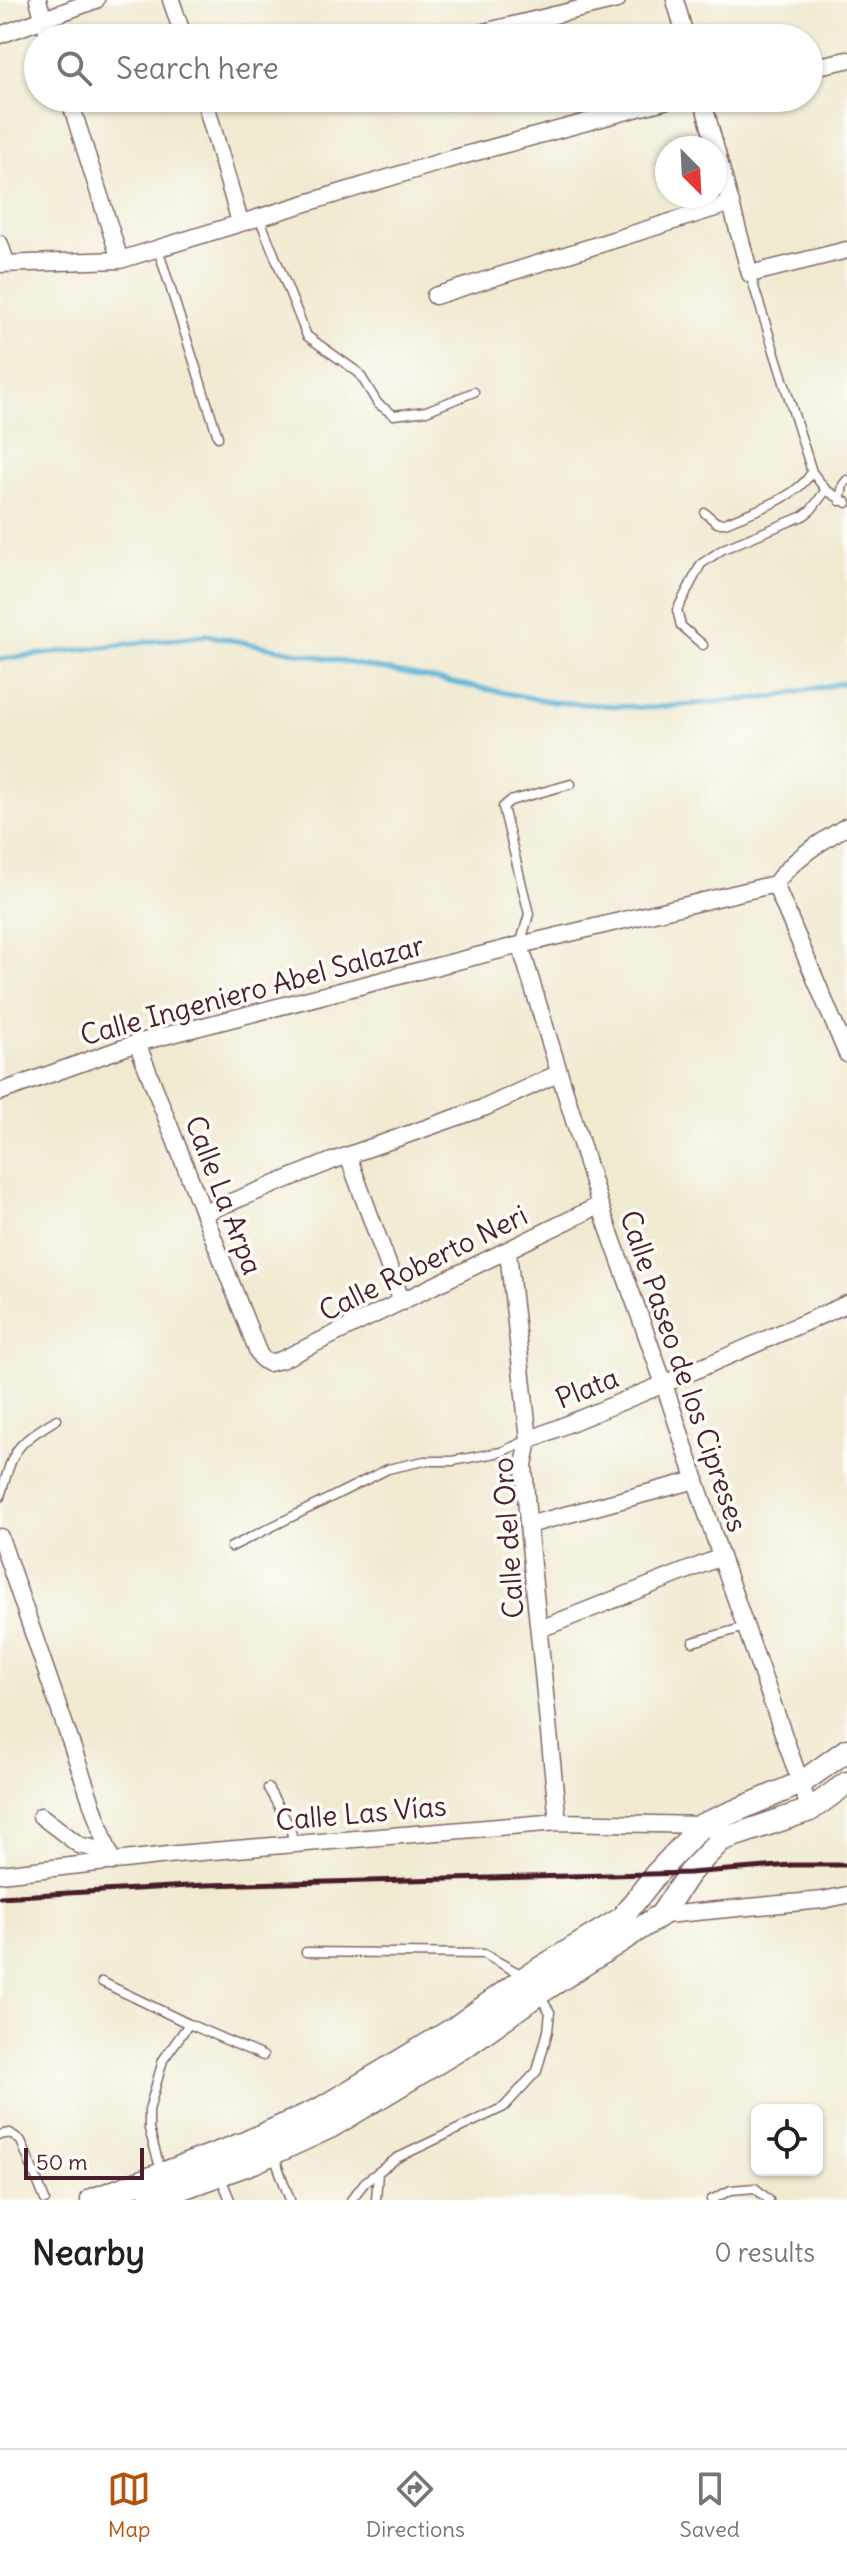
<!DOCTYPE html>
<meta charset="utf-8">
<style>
body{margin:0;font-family:Delius,sans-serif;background:#f2f2f2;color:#202124}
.controls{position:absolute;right:24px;bottom:24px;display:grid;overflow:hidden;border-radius:12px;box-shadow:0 2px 6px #0004}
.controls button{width:72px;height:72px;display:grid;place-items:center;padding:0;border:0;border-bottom:2px solid #e0e0e0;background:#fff;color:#202124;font:40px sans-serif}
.compass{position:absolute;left:655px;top:136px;width:72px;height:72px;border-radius:50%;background:#fff;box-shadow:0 2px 6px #0004;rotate:156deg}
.scale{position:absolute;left:24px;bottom:20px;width:120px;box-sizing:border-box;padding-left:8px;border:4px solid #4a1f2b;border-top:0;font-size:22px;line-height:28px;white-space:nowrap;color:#4a1f2b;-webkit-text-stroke:6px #fdfcf7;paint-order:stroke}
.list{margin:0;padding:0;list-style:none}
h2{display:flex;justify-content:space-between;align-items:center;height:104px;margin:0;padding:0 32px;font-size:34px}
h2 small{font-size:26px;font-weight:400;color:#757577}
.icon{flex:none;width:44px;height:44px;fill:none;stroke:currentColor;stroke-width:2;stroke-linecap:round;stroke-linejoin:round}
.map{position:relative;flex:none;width:847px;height:2200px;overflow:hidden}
.search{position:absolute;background:#fff;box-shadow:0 2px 6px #0004;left:24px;right:24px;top:24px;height:88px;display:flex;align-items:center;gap:20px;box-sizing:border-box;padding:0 28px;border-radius:44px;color:#757577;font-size:30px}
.sheet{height:248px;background:#fff}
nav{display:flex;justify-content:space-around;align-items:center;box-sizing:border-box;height:112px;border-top:2px solid #e0e0e0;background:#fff;font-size:22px;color:#757577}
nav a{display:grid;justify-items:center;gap:4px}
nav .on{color:#b45309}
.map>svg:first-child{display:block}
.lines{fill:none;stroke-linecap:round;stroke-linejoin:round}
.stream{stroke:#56b0d3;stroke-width:5}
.service-casing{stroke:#846665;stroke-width:11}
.minor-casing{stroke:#846665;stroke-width:19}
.tertiary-casing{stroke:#846665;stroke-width:25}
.service{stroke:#fff;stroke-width:8}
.minor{stroke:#fff;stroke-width:16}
.tertiary{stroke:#fff;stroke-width:22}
.rail{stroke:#4a1f2b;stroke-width:5}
.labels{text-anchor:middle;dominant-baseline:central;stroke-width:7;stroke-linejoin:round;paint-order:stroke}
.street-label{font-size:28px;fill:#4a1f2b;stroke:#fdfcf7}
</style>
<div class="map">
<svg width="847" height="2200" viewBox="0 0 847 2200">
<rect width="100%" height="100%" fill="#fdfcf7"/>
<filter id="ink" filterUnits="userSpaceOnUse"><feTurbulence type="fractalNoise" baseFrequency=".0125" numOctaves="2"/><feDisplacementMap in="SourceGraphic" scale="16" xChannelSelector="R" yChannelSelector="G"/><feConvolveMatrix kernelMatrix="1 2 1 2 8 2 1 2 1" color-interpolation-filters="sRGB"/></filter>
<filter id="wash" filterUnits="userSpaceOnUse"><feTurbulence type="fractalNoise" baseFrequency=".006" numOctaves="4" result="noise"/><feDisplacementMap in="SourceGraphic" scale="32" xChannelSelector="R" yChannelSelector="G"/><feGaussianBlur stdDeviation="1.8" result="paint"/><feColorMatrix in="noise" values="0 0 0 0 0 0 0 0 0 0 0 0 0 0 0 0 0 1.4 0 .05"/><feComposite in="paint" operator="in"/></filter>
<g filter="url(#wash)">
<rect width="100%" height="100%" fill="#f0ead1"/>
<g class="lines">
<!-- stream -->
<path class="stream" d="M0,659L206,635L552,702L650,708L773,697L847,682"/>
</g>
</g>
<g filter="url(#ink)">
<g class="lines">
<!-- service casing -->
<g class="service-casing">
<path id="service" d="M259,217L307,336L359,373L378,404L394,415L426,411L474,392
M158,249L218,437
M750,274L812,472L826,490L847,503
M840,501L843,485L847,480
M705,513L717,523H725C754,510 795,500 812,472
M703,645L681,626L677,610L701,564L723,549L803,516L811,510L826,490
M520,945L529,914L503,807L510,801L571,784
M0,1497C14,1449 13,1446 57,1419
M231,1547L388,1469L424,1461H452L501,1452L528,1440
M693,1642L745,1627
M268,1788L290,1827L294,1844
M306,1952L484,1954L522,1975
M102,1982L189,2024L263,2056
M0,2135L10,2133L21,2141L45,2200
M274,2156L290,2200
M161,2171L149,2129V2110L163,2060L189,2024
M220,2175L230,2200
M351,2200L365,2182L397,2158L504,2107L537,2071L548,2031L550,2012L539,1995
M376,2200L378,2172
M711,2200L731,2190L755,2188L769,2200"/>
</g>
<!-- minor casing -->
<g class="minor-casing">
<path id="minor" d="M38,0L49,38
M171,0L184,38
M675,0L686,38
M0,35L96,0
M459,38L617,0
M809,68L847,60
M69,98L120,260
M204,98L240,222
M702,98L750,274L847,250
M0,244L6,263
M0,264L120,260L447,160L675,98
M435,296L731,203
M775,884L847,1054
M520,945L600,1205L664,1384L721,1557L810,1810
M137,1043L258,1352L262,1359L268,1363L281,1360L600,1205
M0,1092L137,1043L520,945L775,884C792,859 821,842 847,826
M348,1156L402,1302
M204,1213L332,1161L486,1107L559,1073
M508,1252L529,1440L524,1465L528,1525L558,1822
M529,1440L664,1384L847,1304
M528,1525L696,1480
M0,1537L112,1862
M540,1629L721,1557
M41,1816L79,1845L109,1852
M0,1874L177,1854L558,1822L702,1825L707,1829
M654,1916L823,1900L847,1895"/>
</g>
<!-- tertiary casing -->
<g class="tertiary-casing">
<path id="tertiary" d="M92,2200L245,2143L322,2108L455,2028L526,1977L621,1919L656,1874L702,1825L801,1783L847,1750
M149,2200L254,2162L330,2127L468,2044L538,1994L661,1915L689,1873L721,1840L810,1810L847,1783"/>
</g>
<!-- service -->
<use href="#service" class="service"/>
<!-- minor -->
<use href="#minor" class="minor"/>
<!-- tertiary -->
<use href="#tertiary" class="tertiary"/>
<!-- rail -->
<path class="rail" d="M0,1897L205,1885L689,1873L791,1865H847"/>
</g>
</g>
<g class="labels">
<!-- street labels -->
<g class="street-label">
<text transform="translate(252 990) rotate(-15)">Calle Ingeniero Abel Salazar</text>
<text transform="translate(224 1195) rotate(69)">Calle La Arpa</text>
<text transform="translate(423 1263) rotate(-26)">Calle Roberto Neri</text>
<text transform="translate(684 1371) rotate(71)">Calle Paseo de los Cipreses</text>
<text transform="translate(587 1388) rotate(-22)">Plata</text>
<text transform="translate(508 1538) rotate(-94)">Calle del Oro</text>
<text transform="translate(361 1813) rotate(-5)">Calle Las Vías</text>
</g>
</g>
</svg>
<div class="controls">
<button><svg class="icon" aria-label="locate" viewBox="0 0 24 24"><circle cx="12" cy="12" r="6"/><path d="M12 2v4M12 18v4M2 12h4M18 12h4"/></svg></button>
</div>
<svg class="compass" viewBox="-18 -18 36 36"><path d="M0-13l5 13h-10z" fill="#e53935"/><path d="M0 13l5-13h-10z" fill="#757577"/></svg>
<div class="scale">50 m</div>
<div class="search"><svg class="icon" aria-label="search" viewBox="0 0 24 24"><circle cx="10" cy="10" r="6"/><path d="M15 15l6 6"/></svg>Search here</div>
</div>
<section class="sheet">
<h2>Nearby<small>0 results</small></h2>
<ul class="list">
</ul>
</section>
<nav>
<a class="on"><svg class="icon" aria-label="map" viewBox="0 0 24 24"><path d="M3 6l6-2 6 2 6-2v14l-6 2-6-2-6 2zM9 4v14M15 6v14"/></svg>Map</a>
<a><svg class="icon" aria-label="directions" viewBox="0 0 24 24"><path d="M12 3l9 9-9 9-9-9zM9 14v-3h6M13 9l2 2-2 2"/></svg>Directions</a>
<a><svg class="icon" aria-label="saved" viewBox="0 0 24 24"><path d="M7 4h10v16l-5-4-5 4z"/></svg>Saved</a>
</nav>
